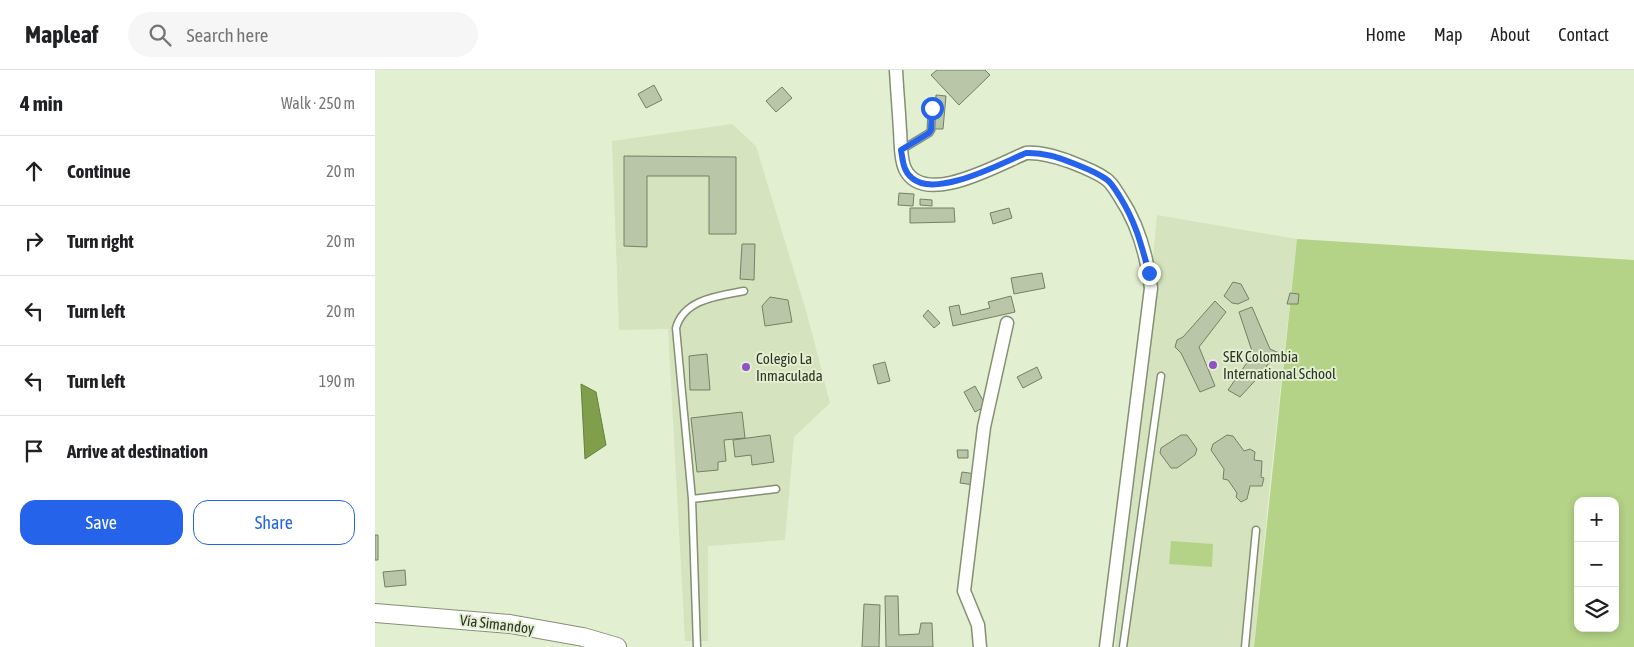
<!DOCTYPE html>
<meta charset="utf-8">
<style>
body{margin:0;font-family:"Asap Condensed",sans-serif;background:#f6f6f6;color:#202124}
.controls{position:absolute;right:15px;bottom:15px;display:grid;overflow:hidden;border-radius:10px;box-shadow:0 2px 8px #0003}
.controls button{width:45px;height:45px;display:grid;place-items:center;padding:0;border:0;border-bottom:1px solid #e0e0e0;background:#fff;color:#202124;font:25px sans-serif}
.stop{position:absolute;width:15px;height:15px;margin:-11px;border:4px solid #2563eb;border-radius:50%;background:#fff}
.stop.end{background:#2563eb;border-color:#fff;box-shadow:0 1px 5px #0008}
.list{margin:0;padding:0;list-style:none}
h2{display:flex;justify-content:space-between;align-items:center;height:65px;margin:0;padding:0 20px;font-size:21px}
h2 small{font-size:16px;font-weight:400;color:#757577}
.list li{display:grid;grid-template-columns:32px 1fr auto;gap:15px;align-items:center;box-sizing:border-box;height:70px;padding:0 20px;border-top:1px solid #e0e0e0}
.list b{display:block;font-size:19px;white-space:nowrap}
.list em{font-size:16px;font-style:normal;color:#757577}
.actions{display:flex;gap:10px;padding:15px 20px}
.actions a{flex:1;padding:11px 0;border:1px solid #2563eb;border-radius:15px;text-align:center;font-size:18px;color:#2563eb}
.actions .main{background:#2563eb;color:#fff}
.icon{flex:none;width:28px;height:28px;fill:none;stroke:currentColor;stroke-width:2;stroke-linecap:round;stroke-linejoin:round}
.map{position:relative;flex:none;width:1259px;height:577px;overflow:hidden}
header{display:flex;align-items:center;gap:30px;box-sizing:border-box;height:70px;padding:0 25px;background:#fff;border-bottom:1px solid #e0e0e0}
header strong{font-size:24px}
nav{display:flex;gap:28px;margin-inline-start:auto;font-size:18px}
.search{width:350px;height:45px;background:#f6f6f6;display:flex;align-items:center;gap:12px;box-sizing:border-box;padding:0 18px;border-radius:28px;color:#757577;font-size:19px}
main{display:flex}
aside{flex:1;background:#fff}
.map>svg:first-child{display:block}
.built{fill:#d5e4bf}
.green{fill:#b4d386;fill-rule:evenodd}
.water{fill:#7f9f4b;stroke:#677f40}
.building{fill:#b9c6a7;stroke:#748064}
.lines{fill:none;stroke-linecap:round;stroke-linejoin:round}
.lane-casing{stroke:#839073;stroke-width:9}
.street-casing{stroke:#839073;stroke-width:15}
.secondary-casing{stroke:#839073;stroke-width:20}
.lane{stroke:#fff;stroke-width:6}
.street{stroke:#fff;stroke-width:12}
.secondary{stroke:#fff;stroke-width:18}
.route{stroke:#2563eb;stroke-width:6}
.poi-dot{fill:#9151c6;stroke:#e2f0d1;stroke-width:2}
.labels{text-anchor:middle;dominant-baseline:central;stroke-width:4;stroke-linejoin:round;paint-order:stroke}
.poi-label{font-size:15px;fill:#2e3427;stroke:#e2f0d1;text-anchor:start}
.street-label{font-size:15px;fill:#2e3427;stroke:#e2f0d1}
</style>
<header>
<strong>Mapleaf</strong>
<div class="search"><svg class="icon" aria-label="search" viewBox="0 0 24 24"><circle cx="10" cy="10" r="6"/><path d="M15 15l6 6"/></svg>Search here</div>
<nav><a>Home</a><a>Map</a><a>About</a><a>Contact</a></nav>
</header>
<main>
<aside>
<h2>4 min<small>Walk · 250 m</small></h2>
<ul class="list">
<li><svg class="icon" aria-label="ahead" viewBox="0 0 24 24"><path d="M12 20V5M6 11l6-6 6 6"/></svg><div><b>Continue</b></div><em>20 m</em></li>
<li><svg class="icon" aria-label="right" viewBox="0 0 24 24"><path d="M7 20v-9h11M14 6l5 5-5 5"/></svg><div><b>Turn right</b></div><em>20 m</em></li>
<li><svg class="icon" aria-label="left" viewBox="0 0 24 24"><path d="M17 20v-9H6M10 6l-5 5 5 5"/></svg><div><b>Turn left</b></div><em>20 m</em></li>
<li><svg class="icon" aria-label="left" viewBox="0 0 24 24"><path d="M17 20v-9H6M10 6l-5 5 5 5"/></svg><div><b>Turn left</b></div><em>190 m</em></li>
<li><svg class="icon" aria-label="arrive" viewBox="0 0 24 24"><path d="M6 21V4h12l-3 4 3 4H6"/></svg><div><b>Arrive at destination</b></div></li>
</ul>
<div class="actions"><a class="main">Save</a><a>Share</a></div>
</aside>
<div class="map">
<svg width="1259" height="577" viewBox="0 0 1259 577">
<rect width="100%" height="100%" fill="#e2f0d1"/>
<!-- built -->
<path class="built" d="M357,54L381,76L432,244L455,333L419,367L410,470L333,476V571H310L293,259L244,260L237,71Z
M782,145L922,169L894,422L879,577H740Z"/>
<!-- green -->
<path class="green" d="M922,169L1259,190V577H879ZM1203,431H1240V558H1203Z
M796,471L838,474L837,497L794,494Z"/>
<!-- water -->
<path class="water" d="M206,314L221,322L231,375L210,389Z"/>
<!-- building -->
<path class="building" d="M562,0H610L615,5L584,35L556,5Z
M279,15L287,30L271,38L263,24Z
M407,17L417,28L401,42L391,31Z
M561,25L571,26L568,59H559Z
M249,86L361,87V164H334V106H272V177L249,176Z
M524,123L539,124L538,136L523,135Z
M545,129L557,130V136L545,135Z
M535,138H579L580,152L535,153Z
M634,138L637,148L618,154L615,143Z
M367,174H380L379,210L365,209Z
M667,203L670,218L639,224L636,208Z
M858,212L866,214L874,229L863,234L857,233L849,226Z
M915,223L924,224L923,234H912Z
M636,226L640,242L578,256L574,237L584,235L586,245L615,238L613,232Z
M395,227L413,230L417,252L390,256L387,236Z
M840,231L851,242L824,277L840,316L825,322L806,283L800,277L802,270L808,267Z
M877,237L895,279L904,283L902,290L893,294L888,302L865,327L853,320L878,284L864,242Z
M553,240L565,253L559,258L548,246Z
M332,284L335,320H315L314,286Z
M510,292L515,311L503,314L498,295Z
M662,297L667,308L648,318L642,307Z
M600,316L611,336L600,342L589,322Z
M367,342L370,368L349,370L351,391L343,392V400L322,402L316,348Z
M395,365L399,392L377,395L376,385L360,387L358,370Z
M806,365H812L822,379L820,385L802,398H796L785,383L786,378Z
M852,365L858,366L869,381L875,379L880,382L879,390L887,391L886,407L889,408L887,416H875L872,429L866,432L861,427L862,423L853,410L848,409L849,399L836,380L838,374Z
M582,380H593V388H583Z
M587,402L601,404L599,415L585,413Z
M0,465H3V490H0Z
M30,500L31,515L10,517L8,502Z
M510,526H523L524,565L544,564L546,553H557L558,577H511Z
M489,534L505,535L504,577H487Z"/>
<g class="lines">
<!-- lane casing -->
<g class="lane-casing">
<path id="lane" d="M526,80L554,63L556,60L557,38
M317,429L401,419
M322,577L317,429L301,258C309,229 343,226 369,221
M748,577L786,306
M870,577L881,460"/>
</g>
<!-- street casing -->
<g class="street-casing">
<path id="street" d="M521,0C522,20 524,41 525,61C526,73 525,88 530,99C549,138 624,94 651,83C666,82 679,86 693,91C706,96 720,101 731,109C737,113 741,121 745,127C763,154 772,186 776,218L731,577
M605,577L603,555L589,521L609,357L632,253"/>
</g>
<!-- secondary casing -->
<g class="secondary-casing">
<path id="secondary" d="M0,543L135,554L208,567L242,577"/>
</g>
<!-- lane -->
<use href="#lane" class="lane"/>
<!-- street -->
<use href="#street" class="street"/>
<!-- secondary -->
<use href="#secondary" class="secondary"/>
</g>
<g class="lines">
<!-- route -->
<path class="route" d="M557,38L556,60L554,63L526,80C528,91 528,101 537,108C560,129 627,93 651,83C668,82 684,87 700,94C710,98 721,102 731,109C737,113 741,121 745,127C761,153 766,174 774,203"/>
</g>
<!-- markers -->
<g class="poi-dot">
<circle cx="838" cy="295" r="5"/>
<circle cx="371" cy="297" r="5"/>
</g>
<g class="labels">
<!-- poi labels -->
<g class="poi-label">
<text x="848" y="286">SEK Colombia<tspan x="848" dy="17">International School</tspan></text>
<text x="381" y="288">Colegio La<tspan x="381" dy="17">Inmaculada</tspan></text>
</g>
<!-- street labels -->
<g class="street-label">
<text transform="translate(122 554) rotate(7)">Vía Simandoy</text>
</g>
</g>
</svg>
<div class="controls">
<button>+</button>
<button>−</button>
<button><svg class="icon" aria-label="layers" viewBox="0 0 24 24"><path d="M12 4l9 5-9 5-9-5zM3 14l9 5 9-5"/></svg></button>
</div>
<div class="stop" style="left:557px;top:38px"></div>
<div class="stop end" style="left:774px;top:203px"></div>
</div>
</main>
